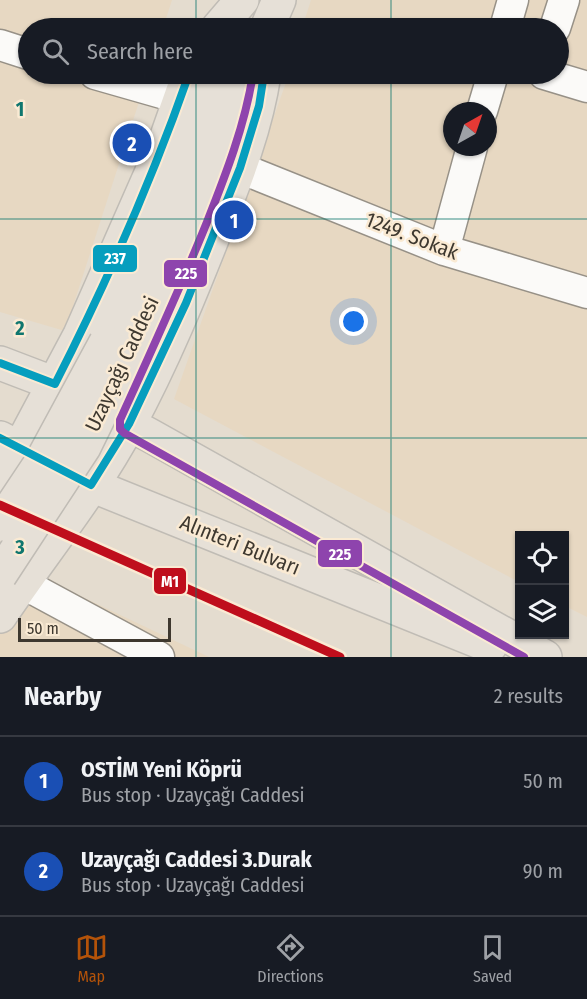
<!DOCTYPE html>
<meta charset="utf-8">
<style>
body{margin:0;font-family:"Fira Sans Condensed",sans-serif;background:#20242c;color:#f1f3f6}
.controls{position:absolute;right:18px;bottom:18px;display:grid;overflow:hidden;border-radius:0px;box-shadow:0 2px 4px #0004}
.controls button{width:54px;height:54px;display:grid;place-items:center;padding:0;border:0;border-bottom:2px solid #363941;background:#171b24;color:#f1f3f6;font:30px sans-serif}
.compass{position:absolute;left:443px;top:102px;width:54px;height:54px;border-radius:50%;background:#171b24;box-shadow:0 2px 4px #0004;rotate:40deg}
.scale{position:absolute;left:18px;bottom:15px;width:153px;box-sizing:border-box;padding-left:6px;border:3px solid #3e382f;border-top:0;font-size:16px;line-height:21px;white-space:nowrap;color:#3e382f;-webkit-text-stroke:4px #faead3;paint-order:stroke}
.you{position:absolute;left:354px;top:322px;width:21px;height:21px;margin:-15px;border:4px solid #fff;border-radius:50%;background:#1a73e8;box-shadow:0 0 0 9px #1a73e833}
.badge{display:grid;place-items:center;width:39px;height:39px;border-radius:50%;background:#b45309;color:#fff;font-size:20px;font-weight:700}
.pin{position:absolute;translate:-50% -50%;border:3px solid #fff;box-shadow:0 2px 6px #0006}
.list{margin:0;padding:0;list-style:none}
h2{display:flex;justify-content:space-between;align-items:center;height:78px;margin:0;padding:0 24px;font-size:26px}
h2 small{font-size:20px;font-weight:400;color:#9ea1a6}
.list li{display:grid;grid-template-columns:39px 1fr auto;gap:18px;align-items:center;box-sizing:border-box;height:90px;padding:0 24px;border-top:2px solid #363941}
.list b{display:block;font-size:22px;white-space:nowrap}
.list p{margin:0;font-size:20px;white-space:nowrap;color:#9ea1a6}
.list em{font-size:20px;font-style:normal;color:#9ea1a6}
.icon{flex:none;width:33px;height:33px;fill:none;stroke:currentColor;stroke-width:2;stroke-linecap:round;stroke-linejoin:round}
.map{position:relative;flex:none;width:587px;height:657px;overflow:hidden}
.search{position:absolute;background:#171b24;box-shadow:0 2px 4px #0004;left:18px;right:18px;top:18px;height:66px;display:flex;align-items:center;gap:15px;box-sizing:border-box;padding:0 21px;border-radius:33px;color:#9ea1a6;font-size:22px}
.sheet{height:258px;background:#171b24}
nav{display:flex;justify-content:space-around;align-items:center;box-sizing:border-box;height:84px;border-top:2px solid #363941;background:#171b24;font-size:16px;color:#9ea1a6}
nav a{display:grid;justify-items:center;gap:3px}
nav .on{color:#b45309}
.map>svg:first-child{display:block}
.built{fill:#e7d8c2;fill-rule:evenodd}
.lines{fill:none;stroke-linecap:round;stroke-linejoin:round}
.minor-casing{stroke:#979187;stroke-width:33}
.major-casing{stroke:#c0bcb5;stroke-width:36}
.minor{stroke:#fbfaf8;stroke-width:30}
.major{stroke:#e6e0d7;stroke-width:33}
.major-bridge-casing{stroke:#c0bcb5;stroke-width:36;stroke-linecap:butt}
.major-bridge{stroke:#e6e0d7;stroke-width:33}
.bus-1-casing{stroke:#faead3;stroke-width:12}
.bus-2-casing{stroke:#faead3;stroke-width:12}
.bus-1{stroke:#069ebe;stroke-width:8}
.bus-2{stroke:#8e44ad;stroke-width:8}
.metro-1-casing{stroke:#faead3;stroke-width:14}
.metro-1{stroke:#bf0e1c;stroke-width:9}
.grid{fill:none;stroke:#0f766e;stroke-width:1.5;stroke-opacity:0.55}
.labels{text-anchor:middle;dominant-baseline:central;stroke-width:5;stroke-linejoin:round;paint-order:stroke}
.street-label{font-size:21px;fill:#3e382f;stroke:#faead3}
.grid-label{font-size:20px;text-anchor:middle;font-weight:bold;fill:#0f766e;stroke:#faead3;stroke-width:5;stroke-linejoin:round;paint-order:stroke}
.line-badge{stroke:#faead3;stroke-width:2}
.badge-label{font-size:16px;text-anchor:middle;font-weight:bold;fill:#fff}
</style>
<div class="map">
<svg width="587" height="657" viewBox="0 0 587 657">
<rect width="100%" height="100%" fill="#e4dccf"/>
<!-- built -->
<path class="built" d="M0,0H172L163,28H28V74H148L65,331L0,312Z
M311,0H587V617L565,606L564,536H520L519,582L174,399L289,74H558V28H302ZM452,111H488V147H452Z
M0,558L209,657H0Z"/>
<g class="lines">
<!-- minor casing -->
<g class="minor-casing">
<path id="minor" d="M505,28L513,0
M555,28L564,0
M0,45L28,54
M95,74L179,98
M544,74L587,87
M482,111L493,74
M240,168L444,250L587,293
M444,250L472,147
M22,583L159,657"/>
</g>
<!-- major casing -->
<g class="major-casing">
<path id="major" d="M218,28L242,0
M267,28L279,0
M106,342L202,114L217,74
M127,359L248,74
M0,363L55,384L151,436L545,657
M0,438L91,485L490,646
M0,485L80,335L165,142L189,74
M0,616C43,552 93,492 129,424C163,361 190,295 216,229C236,178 256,128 264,74"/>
</g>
<!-- minor -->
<use href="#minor" class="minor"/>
<!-- major -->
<use href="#major" class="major"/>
<!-- major-bridge casing -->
<g class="major-bridge-casing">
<path id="major-bridge" d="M0,524L40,464L106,342
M0,575L84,447L127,359"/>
</g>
<!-- major-bridge -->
<use href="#major-bridge" class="major-bridge"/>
<!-- bus-1 casing -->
<g class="bus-1-casing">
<path id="bus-1" d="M0,363L55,384C106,284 152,180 189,74
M0,438L91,485L129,424L186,303L240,168L259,106L264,74"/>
</g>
<!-- bus-2 casing -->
<g class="bus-2-casing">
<path id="bus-2" d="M253,74C245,125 226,174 207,222C180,289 150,354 120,420V429L124,433L524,657"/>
</g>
<!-- bus-1 -->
<use href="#bus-1" class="bus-1"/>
<!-- bus-2 -->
<use href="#bus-2" class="bus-2"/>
<!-- metro-1 casing -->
<g class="metro-1-casing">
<path id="metro-1" d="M0,505L340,657"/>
</g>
<!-- metro-1 -->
<use href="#metro-1" class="metro-1"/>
</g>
<!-- grid -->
<path class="grid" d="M196,0V28M391,0V28M196,74V657M391,74V657M0,219H587M0,438H587"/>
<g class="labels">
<!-- street labels -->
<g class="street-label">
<text transform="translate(412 236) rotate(21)">1249. Sokak</text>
<text transform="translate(122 364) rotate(-65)">Uzayçağı Caddesi</text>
<text transform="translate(240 545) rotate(22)">Alınteri Bulvarı</text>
</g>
</g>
<g class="grid-label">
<text x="20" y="116">1</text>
<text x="20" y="335">2</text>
<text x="20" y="554">3</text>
</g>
<g class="line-badge">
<rect x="92" y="244" width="46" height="29" rx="6" fill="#069ebe"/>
<rect x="163" y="259" width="45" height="29" rx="6" fill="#8e44ad"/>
<rect x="317" y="539" width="46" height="29" rx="6" fill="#8e44ad"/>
<rect x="153" y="567" width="34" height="28" rx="6" fill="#bf0e1c"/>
</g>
<g class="badge-label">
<text x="115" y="264">237</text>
<text x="186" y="279">225</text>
<text x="340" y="560">225</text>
<text x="170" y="587">M1</text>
</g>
</svg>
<div class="controls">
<button><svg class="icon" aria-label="locate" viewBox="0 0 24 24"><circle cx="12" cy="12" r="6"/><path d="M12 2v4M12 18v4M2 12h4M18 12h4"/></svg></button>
<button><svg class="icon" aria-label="layers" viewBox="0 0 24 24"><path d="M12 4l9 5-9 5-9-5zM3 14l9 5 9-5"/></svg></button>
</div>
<svg class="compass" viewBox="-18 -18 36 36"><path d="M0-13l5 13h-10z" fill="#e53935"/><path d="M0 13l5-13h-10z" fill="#9ea1a6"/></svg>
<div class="scale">50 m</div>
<div class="you"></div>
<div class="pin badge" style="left:234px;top:220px;background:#1a4fb4">1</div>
<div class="pin badge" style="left:132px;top:143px;background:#1a4fb4">2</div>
<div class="search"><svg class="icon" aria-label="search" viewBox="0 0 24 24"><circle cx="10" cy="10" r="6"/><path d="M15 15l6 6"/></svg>Search here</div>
</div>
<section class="sheet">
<h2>Nearby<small>2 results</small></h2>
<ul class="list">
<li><span class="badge" style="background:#1a4fb4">1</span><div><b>OSTİM Yeni Köprü</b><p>Bus stop · Uzayçağı Caddesi</p></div><em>50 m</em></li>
<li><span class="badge" style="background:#1a4fb4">2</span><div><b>Uzayçağı Caddesi 3.Durak</b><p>Bus stop · Uzayçağı Caddesi</p></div><em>90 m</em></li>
</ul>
</section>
<nav>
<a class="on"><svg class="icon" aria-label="map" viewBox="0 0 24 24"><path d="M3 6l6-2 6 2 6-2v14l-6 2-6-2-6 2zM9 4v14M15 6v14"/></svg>Map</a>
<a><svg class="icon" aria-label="directions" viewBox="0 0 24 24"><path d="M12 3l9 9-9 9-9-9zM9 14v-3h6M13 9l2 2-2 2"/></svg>Directions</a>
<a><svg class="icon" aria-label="saved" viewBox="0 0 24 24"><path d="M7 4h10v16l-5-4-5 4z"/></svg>Saved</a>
</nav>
